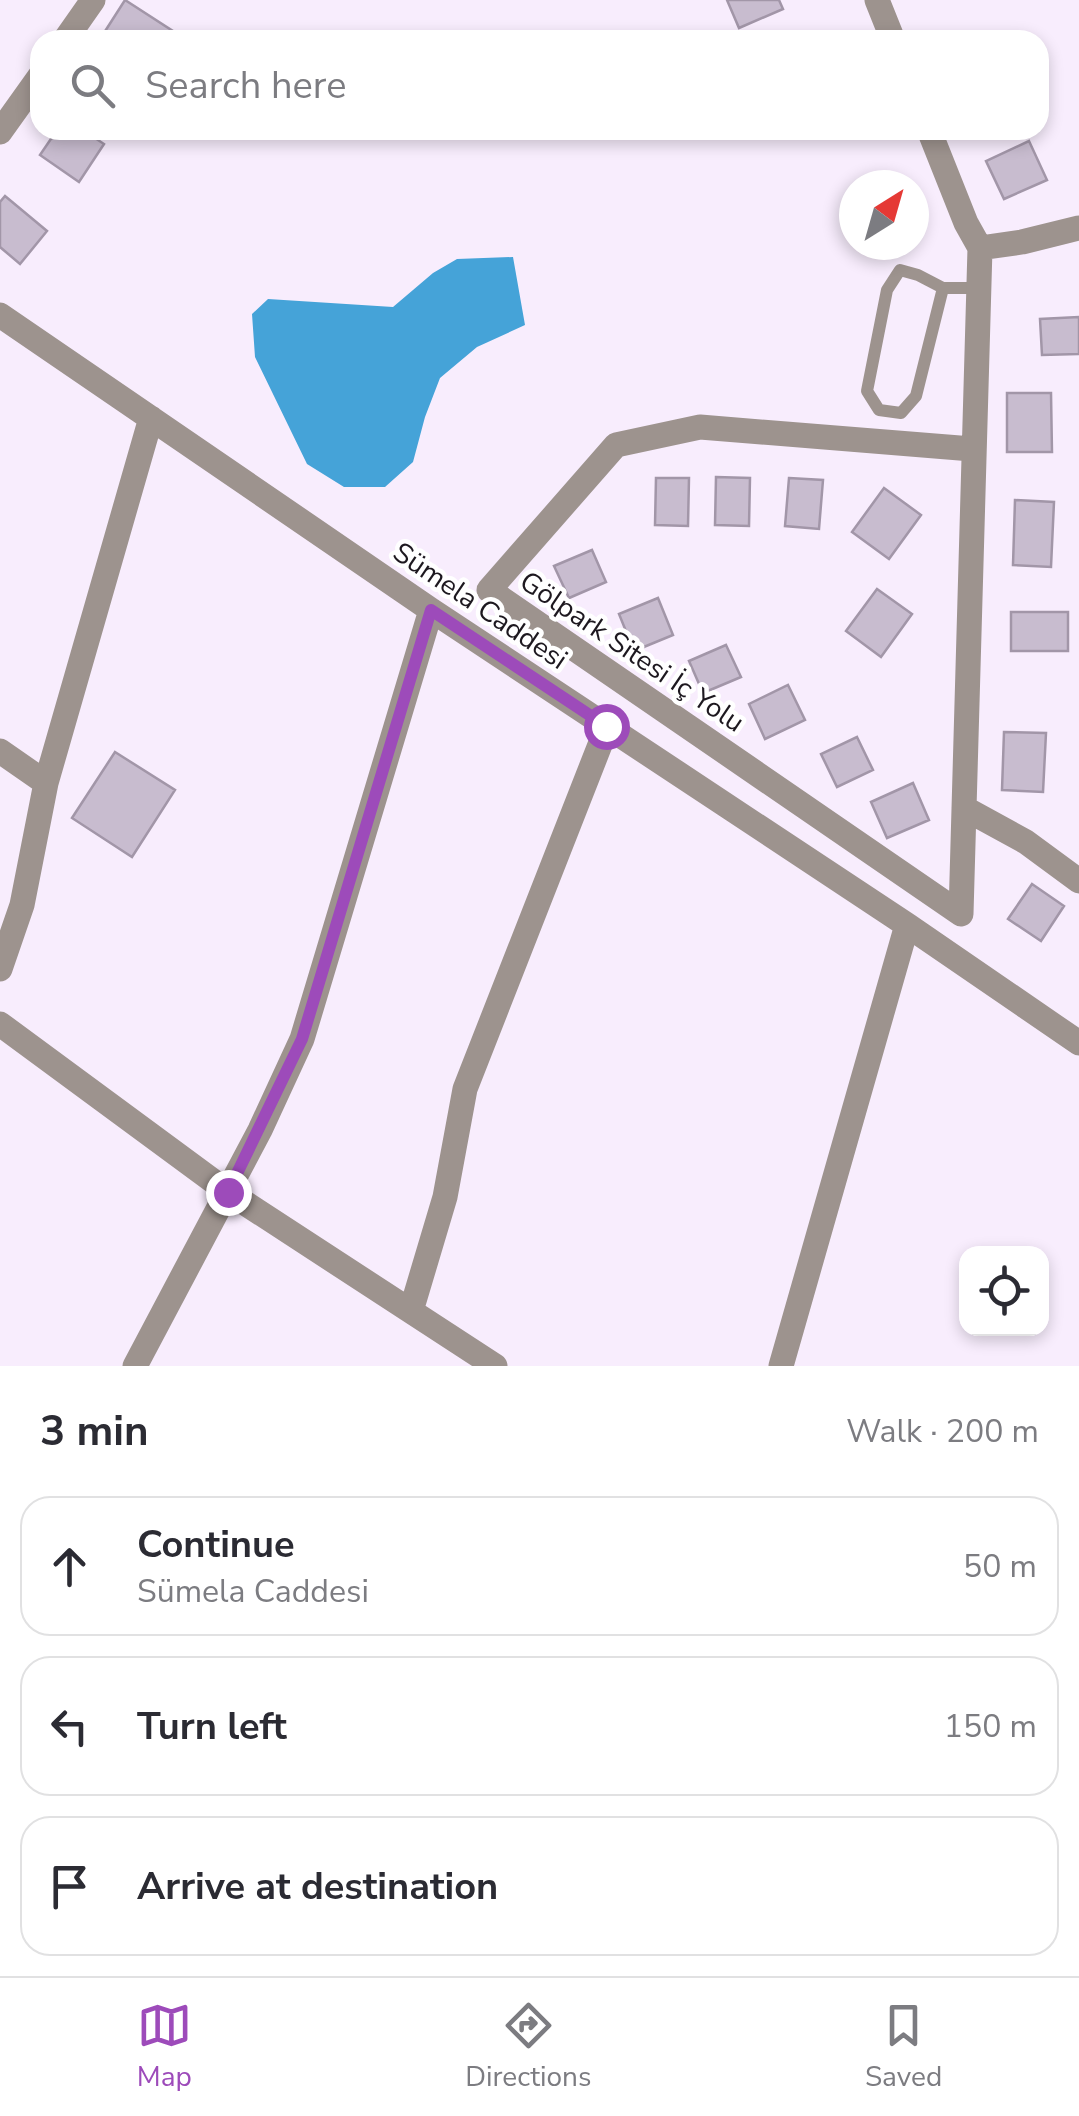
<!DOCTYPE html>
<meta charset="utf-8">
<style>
body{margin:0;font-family:"Nunito Sans",sans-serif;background:#f7f7f7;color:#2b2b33}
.controls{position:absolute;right:30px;bottom:30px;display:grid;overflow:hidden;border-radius:20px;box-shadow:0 5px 15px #0003}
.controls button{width:90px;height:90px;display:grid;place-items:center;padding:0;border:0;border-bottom:2px solid #e1e1e2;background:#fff;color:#2b2b33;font:50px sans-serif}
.compass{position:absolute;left:839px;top:170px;width:90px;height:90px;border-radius:50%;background:#fff;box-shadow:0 5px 15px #0003;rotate:37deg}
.stop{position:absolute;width:30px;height:30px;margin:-22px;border:8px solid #9d4bba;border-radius:50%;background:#fff}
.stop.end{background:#9d4bba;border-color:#fff;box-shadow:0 2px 10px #0008}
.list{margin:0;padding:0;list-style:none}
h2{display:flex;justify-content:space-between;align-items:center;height:130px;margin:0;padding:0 40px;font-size:42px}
h2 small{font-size:32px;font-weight:400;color:#7c7c81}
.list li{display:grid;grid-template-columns:65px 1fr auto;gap:30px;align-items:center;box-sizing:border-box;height:140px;margin:0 20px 20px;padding:0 20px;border:2px solid #e1e1e2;border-radius:30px}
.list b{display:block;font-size:38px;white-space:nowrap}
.list p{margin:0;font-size:32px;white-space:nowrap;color:#7c7c81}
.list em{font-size:32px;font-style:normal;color:#7c7c81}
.icon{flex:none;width:55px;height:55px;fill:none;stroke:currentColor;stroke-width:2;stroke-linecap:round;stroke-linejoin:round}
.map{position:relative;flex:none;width:1079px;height:1366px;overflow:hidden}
.search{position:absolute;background:#fff;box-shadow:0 5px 15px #0003;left:30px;right:30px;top:30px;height:110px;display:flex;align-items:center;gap:25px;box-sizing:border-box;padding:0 35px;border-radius:30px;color:#7c7c81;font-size:38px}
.sheet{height:610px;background:#fff}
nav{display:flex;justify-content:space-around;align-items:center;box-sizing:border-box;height:140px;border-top:2px solid #e1e1e2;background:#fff;font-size:28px;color:#7c7c81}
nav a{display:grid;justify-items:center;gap:5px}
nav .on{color:#9d4bba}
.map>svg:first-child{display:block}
.water{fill:#45a3d8}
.building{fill:#c8bccf;stroke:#a296a8;stroke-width:2.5}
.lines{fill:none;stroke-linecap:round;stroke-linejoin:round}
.service{stroke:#9d938e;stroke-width:12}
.minor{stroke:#9d938e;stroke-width:25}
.route{stroke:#9d4bba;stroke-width:12}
.labels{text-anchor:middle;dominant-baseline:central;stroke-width:9;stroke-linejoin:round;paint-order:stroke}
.street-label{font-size:28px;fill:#1d181f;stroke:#fff}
</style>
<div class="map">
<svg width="1079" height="1366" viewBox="0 0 1079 1366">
<rect width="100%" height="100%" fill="#f8edfd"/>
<!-- water -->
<path class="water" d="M513,257L525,325L477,347L440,378L425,417L413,462L385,487H344L307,464L255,357L252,314L268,299L393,307L433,273L457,259Z"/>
<!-- building -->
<path class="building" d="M125,0L179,35L176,40H108L102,36Z
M727,0H779L783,9L739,28Z
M57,130H83L104,144L79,182L40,155Z
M1029,141L1047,180L1004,199L986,161Z
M5,196L47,231L20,264L0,247V202Z
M1079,317V354L1042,355L1040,319Z
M1007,393H1051L1052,452H1007Z
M716,477L750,478L749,526L715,525Z
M656,478H689L688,526L655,525Z
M789,478L823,480L819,529L785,526Z
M884,488L921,515L889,559L852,532Z
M1015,500L1054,502L1051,567L1013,565Z
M592,550L606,582L569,598L554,566Z
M877,589L912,614L881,657L846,631Z
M658,598L673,635L634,651L619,614Z
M1011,612H1068V651H1011Z
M726,645L741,677L703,693L689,661Z
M788,685L805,720L765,739L749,704Z
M1004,732L1046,733L1043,792L1002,790Z
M857,737L873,770L837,787L821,754Z
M115,752L175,790L132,857L72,818Z
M913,783L929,820L887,838L871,802Z
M1032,884L1064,906L1041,941L1008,919Z"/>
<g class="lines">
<!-- service -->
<path class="service" d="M943,288L916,396L901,413L879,410L867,391L887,290L900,270L918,275L943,288H979"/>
<!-- minor -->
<path class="minor" d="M877,0L893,40
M65,40L93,0
M929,130L966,223L980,248L1022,242L1079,228
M0,132L40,76
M0,315L431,610L907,925L1079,1043
M972,449L700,427L616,445L489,590L961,914L980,248
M0,751L46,783
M964,808L1026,842L1079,881
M0,969L22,905L46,783L151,418
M0,1024L228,1192L495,1366
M411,1311L445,1197L465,1089L607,727
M135,1366L260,1130L302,1039L431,610
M781,1366L907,925"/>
</g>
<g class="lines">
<!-- route -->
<path class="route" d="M228,1192L302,1039L431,610L606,726"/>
</g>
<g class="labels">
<!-- street labels -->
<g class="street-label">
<text transform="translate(480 606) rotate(34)">Sümela Caddesi</text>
<text transform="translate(632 652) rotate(34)">Gölpark Sitesi İç Yolu</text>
</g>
</g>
</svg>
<div class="controls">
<button><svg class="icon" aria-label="locate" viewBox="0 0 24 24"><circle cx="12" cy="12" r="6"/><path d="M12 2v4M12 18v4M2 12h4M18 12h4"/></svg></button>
</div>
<svg class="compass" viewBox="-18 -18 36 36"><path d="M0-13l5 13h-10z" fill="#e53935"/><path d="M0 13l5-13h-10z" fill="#7c7c81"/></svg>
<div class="stop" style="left:606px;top:726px"></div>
<div class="stop end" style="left:228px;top:1192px"></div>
<div class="search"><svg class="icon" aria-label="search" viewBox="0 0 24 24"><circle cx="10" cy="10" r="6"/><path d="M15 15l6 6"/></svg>Search here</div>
</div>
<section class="sheet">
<h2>3 min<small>Walk · 200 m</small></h2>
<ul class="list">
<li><svg class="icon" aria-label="ahead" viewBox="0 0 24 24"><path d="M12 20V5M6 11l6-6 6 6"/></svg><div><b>Continue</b><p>Sümela Caddesi</p></div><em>50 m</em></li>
<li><svg class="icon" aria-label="left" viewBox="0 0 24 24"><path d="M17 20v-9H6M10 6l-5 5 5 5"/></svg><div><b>Turn left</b></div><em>150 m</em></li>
<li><svg class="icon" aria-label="arrive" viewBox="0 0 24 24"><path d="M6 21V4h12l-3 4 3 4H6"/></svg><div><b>Arrive at destination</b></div></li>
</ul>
</section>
<nav>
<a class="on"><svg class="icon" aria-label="map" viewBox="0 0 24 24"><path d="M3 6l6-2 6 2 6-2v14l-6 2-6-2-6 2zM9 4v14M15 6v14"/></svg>Map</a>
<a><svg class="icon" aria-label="directions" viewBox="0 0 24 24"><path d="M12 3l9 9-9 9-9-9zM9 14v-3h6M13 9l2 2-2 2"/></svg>Directions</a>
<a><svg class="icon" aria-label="saved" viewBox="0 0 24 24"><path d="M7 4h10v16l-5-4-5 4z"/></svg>Saved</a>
</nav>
